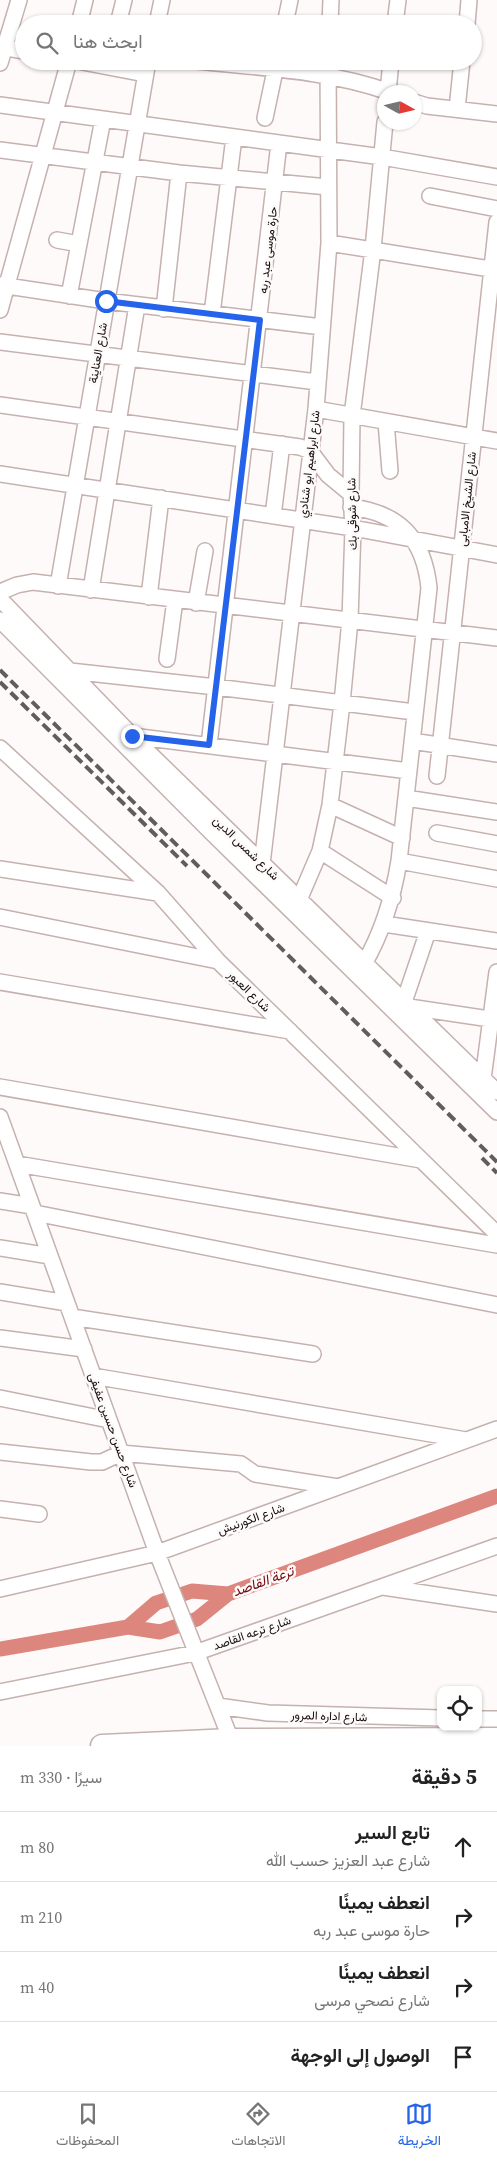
<!DOCTYPE html>
<html lang="ar">
<meta charset="utf-8">
<style>
body{margin:0;font-family:"Source Serif 4",Vazirmatn,serif;background:#f6f6f6;color:#222;direction:rtl}
.controls{position:absolute;right:15px;bottom:15px;display:grid;overflow:hidden;border-radius:10px;box-shadow:0 1px 4px #0004}
.controls button{width:45px;height:45px;display:grid;place-items:center;padding:0;border:0;border-bottom:1px solid #e0e0e0;background:#fff;color:#222;font:25px sans-serif}
.compass{position:absolute;left:377px;top:85px;width:45px;height:45px;border-radius:50%;background:#fff;box-shadow:0 1px 4px #0004;rotate:98deg}
.stop{position:absolute;width:15px;height:15px;margin:-11px;border:4px solid #2563eb;border-radius:50%;background:#fff}
.stop.end{background:#2563eb;border-color:#fff;box-shadow:0 1px 5px #0008}
.list{margin:0;padding:0;list-style:none}
h2{display:flex;justify-content:space-between;align-items:center;height:65px;margin:0;padding:0 20px;font-size:21px}
h2 small{font-size:16px;font-weight:400;color:#767676}
.list li{display:grid;grid-template-columns:32px 1fr auto;gap:15px;align-items:center;box-sizing:border-box;height:70px;padding:0 20px;border-top:1px solid #e0e0e0}
.list b{display:block;font-size:19px;white-space:nowrap}
.list p{margin:0;font-size:16px;white-space:nowrap;color:#767676}
.list em{font-size:16px;font-style:normal;color:#767676}
.icon{flex:none;width:28px;height:28px;fill:none;stroke:currentColor;stroke-width:2;stroke-linecap:round;stroke-linejoin:round}
.map{position:relative;flex:none;width:497px;height:1746px;overflow:hidden;direction:ltr}
.search{position:absolute;background:#fff;box-shadow:0 1px 4px #0004;left:15px;right:15px;top:15px;height:55px;display:flex;align-items:center;gap:12px;box-sizing:border-box;padding:0 18px;border-radius:28px;color:#767676;font-size:19px}
.sheet{height:345px;background:#fff}
nav{display:flex;justify-content:space-around;align-items:center;box-sizing:border-box;height:70px;border-top:1px solid #e0e0e0;background:#fff;font-size:14px;color:#767676}
nav a{display:grid;justify-items:center;gap:2px}
nav .on{color:#2563eb}
.map>svg:first-child{display:block}
.lines{fill:none;stroke-linecap:round;stroke-linejoin:round}
.canal{stroke:#dd867e;stroke-width:15}
.minor-casing{stroke:#c5b2af;stroke-width:18}
.highway-casing{stroke:#c5b2af;stroke-width:25}
.minor{stroke:#fff;stroke-width:15}
.highway{stroke:#fff;stroke-width:22}
.rail{stroke:#625c5c;stroke-width:4;stroke-dasharray:10 5;stroke-linecap:butt}
.route{stroke:#2563eb;stroke-width:6}
.labels{text-anchor:middle;dominant-baseline:central;stroke-width:5;stroke-linejoin:round;paint-order:stroke}
.street-label{font-size:12px;fill:#130d0c;stroke:#fefafa}
.water-label{font-size:14px;font-style:italic;fill:#73070e;stroke:#fefafa}
</style>
<div class="map">
<svg width="497" height="1746" viewBox="0 0 497 1746">
<rect width="100%" height="100%" fill="#fefafa"/>
<g class="lines">
<!-- canal -->
<path class="canal" d="M128,1627L160,1632L197,1619L228,1594
M0,1649L128,1627L156,1603L192,1591L228,1594L497,1496"/>
<!-- minor casing -->
<g class="minor-casing">
<path id="minor" d="M79,24L85,0
M118,24L124,0
M157,24L162,0
M285,24L290,0
M330,24L331,0
M395,24L398,0
M467,24L469,0
M0,47L24,51
M77,61L145,74
M197,61C260,68 328,70 389,92
M0,63L19,0
M388,92L391,61
M414,102L427,106L497,114
M0,105L382,157L497,177
M457,109L462,61
M265,118L277,61
M0,150L179,173L328,187
M430,196L497,209
M57,240L79,244
M329,243L497,270
M0,285L106,301L322,327
M69,296L103,119
M164,309L179,173
M0,310L69,61
M212,314L234,137
M0,342L317,382
M0,405L300,447L310,451L328,475L351,494
M316,409L497,441
M386,422L390,471
M0,474L353,528L497,555
M351,507C400,513 424,539 429,588L399,861C393,898 383,931 364,964
M273,516L282,444
M58,586L148,61
M91,590L137,305
M0,592L17,585L33,582L497,638
M149,597L161,498
M0,599L143,747L497,1092
M196,603L205,551
M0,620L211,832L497,1112
M167,659L175,600
M70,671L216,687L414,712
M132,736L409,771
M412,741L497,754
M209,745L279,143
M0,748L158,893L218,961L497,1234
M437,776L497,222
M406,798L497,812
M330,805L402,838
M437,833L497,844
M320,851L393,898
M399,861L497,879
M262,864L316,409L329,243L328,61
M0,869L158,893
M299,900L320,851L330,805L342,703L350,620L353,528L351,494L352,416L373,249L385,122
M0,917L218,961
M384,924L497,941
M0,982L290,1031
M404,1002L428,931
M409,1007L497,1020
M483,1079L497,972
M0,1087L421,1160
M0,1117L157,1553L231,1740
M17,1164L497,1245
M0,1201L32,1206
M35,1213L497,1305
M0,1248L50,1256
M0,1292L67,1303
M72,1317L313,1354
M0,1338L84,1349
M93,1376L466,1440
M0,1398L109,1420
M0,1452L91,1462H102L121,1453L241,1464L255,1474L338,1487
M0,1509L39,1514
M383,1587L497,1604
M0,1589L157,1553L497,1429
M0,1692L195,1653L497,1546
M218,1706L268,1713L441,1718
M478,1719H497"/>
</g>
<!-- highway casing -->
<g class="highway-casing">
<path id="highway" d="M102,1746L231,1740L497,1739"/>
</g>
<!-- minor -->
<use href="#minor" class="minor"/>
<!-- highway -->
<use href="#highway" class="highway"/>
<!-- rail -->
<path class="rail" d="M0,670L497,1162
M0,682L187,866
M482,1158L497,1173"/>
</g>
<g class="lines">
<!-- route -->
<path class="route" d="M106,301L260,320L209,745L132,736"/>
</g>
<g class="labels">
<!-- street labels -->
<g class="street-label">
<text transform="translate(268 250) rotate(-83)">حارة موسى عبد ربه</text>
<text transform="translate(98 353) rotate(-80)">شارع العناينة</text>
<text transform="translate(309 464) rotate(-83)">شارع ابراهيم ابو شنادي</text>
<text transform="translate(467 499) rotate(-84)">شارع الشيخ الامبابى</text>
<text transform="translate(352 514) rotate(-91)">شارع شوقى بك</text>
<text transform="translate(246 848) rotate(44)">شارع شمس الدين</text>
<text transform="translate(249 991) rotate(44)">شارع العبور</text>
<text transform="translate(113 1430) rotate(70)">شارع حسن حسين عفيفى</text>
<text transform="translate(251 1519) rotate(-20)">شارع الكورنيش</text>
<text transform="translate(252 1633) rotate(-19)">شارع ترعه القاصد</text>
<text transform="translate(329 1716) rotate(2)">شارع اداره المرور</text>
</g>
<!-- water labels -->
<g class="water-label">
<text transform="translate(263 1581) rotate(-20)">ترعة القاصد</text>
</g>
</g>
</svg>
<div class="controls">
<button><svg class="icon" aria-label="locate" viewBox="0 0 24 24"><circle cx="12" cy="12" r="6"/><path d="M12 2v4M12 18v4M2 12h4M18 12h4"/></svg></button>
</div>
<svg class="compass" viewBox="-18 -18 36 36"><path d="M0-13l5 13h-10z" fill="#e53935"/><path d="M0 13l5-13h-10z" fill="#767676"/></svg>
<div class="stop" style="left:106px;top:301px"></div>
<div class="stop end" style="left:132px;top:736px"></div>
<div class="search"><svg class="icon" aria-label="search" viewBox="0 0 24 24"><circle cx="10" cy="10" r="6"/><path d="M15 15l6 6"/></svg>ابحث هنا</div>
</div>
<section class="sheet">
<h2>5 دقيقة<small>سيرًا · 330 m</small></h2>
<ul class="list">
<li><svg class="icon" aria-label="ahead" viewBox="0 0 24 24"><path d="M12 20V5M6 11l6-6 6 6"/></svg><div><b>تابع السير</b><p>شارع عبد العزيز حسب الله</p></div><em>80 m</em></li>
<li><svg class="icon" aria-label="right" viewBox="0 0 24 24"><path d="M7 20v-9h11M14 6l5 5-5 5"/></svg><div><b>انعطف يمينًا</b><p>حارة موسى عبد ربه</p></div><em>210 m</em></li>
<li><svg class="icon" aria-label="right" viewBox="0 0 24 24"><path d="M7 20v-9h11M14 6l5 5-5 5"/></svg><div><b>انعطف يمينًا</b><p>شارع نصحي مرسى</p></div><em>40 m</em></li>
<li><svg class="icon" aria-label="arrive" viewBox="0 0 24 24"><path d="M6 21V4h12l-3 4 3 4H6"/></svg><div><b>الوصول إلى الوجهة</b></div></li>
</ul>
</section>
<nav>
<a class="on"><svg class="icon" aria-label="map" viewBox="0 0 24 24"><path d="M3 6l6-2 6 2 6-2v14l-6 2-6-2-6 2zM9 4v14M15 6v14"/></svg>الخريطة</a>
<a><svg class="icon" aria-label="directions" viewBox="0 0 24 24"><path d="M12 3l9 9-9 9-9-9zM9 14v-3h6M13 9l2 2-2 2"/></svg>الاتجاهات</a>
<a><svg class="icon" aria-label="saved" viewBox="0 0 24 24"><path d="M7 4h10v16l-5-4-5 4z"/></svg>المحفوظات</a>
</nav>
